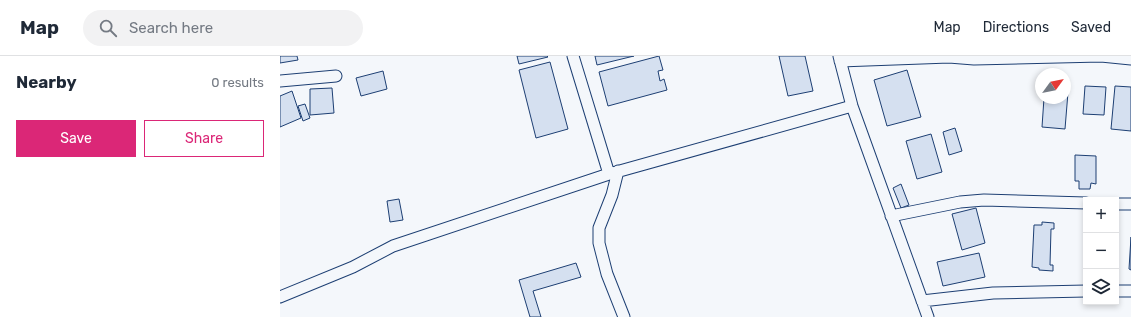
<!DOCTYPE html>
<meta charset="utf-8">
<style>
body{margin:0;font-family:Rubik,sans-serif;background:#f2f2f3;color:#1f2937}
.controls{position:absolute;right:12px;bottom:12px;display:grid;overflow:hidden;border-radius:0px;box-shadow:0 2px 6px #0003}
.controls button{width:36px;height:36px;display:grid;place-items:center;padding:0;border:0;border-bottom:1px solid #e0e1e3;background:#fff;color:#1f2937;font:20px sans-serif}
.compass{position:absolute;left:755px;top:12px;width:36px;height:36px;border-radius:50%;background:#fff;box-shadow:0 2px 6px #0003;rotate:57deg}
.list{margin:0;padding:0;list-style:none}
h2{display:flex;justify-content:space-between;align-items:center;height:52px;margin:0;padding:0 16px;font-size:17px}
h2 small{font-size:13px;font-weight:400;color:#747a83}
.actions{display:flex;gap:8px;padding:12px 16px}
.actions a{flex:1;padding:9px 0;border:1px solid #db2777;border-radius:0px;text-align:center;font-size:14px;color:#db2777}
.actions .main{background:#db2777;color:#fff}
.icon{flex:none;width:22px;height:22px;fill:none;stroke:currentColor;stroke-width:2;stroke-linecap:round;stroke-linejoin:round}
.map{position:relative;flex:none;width:851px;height:261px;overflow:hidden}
header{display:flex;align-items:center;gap:24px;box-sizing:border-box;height:56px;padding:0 20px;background:#fff;border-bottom:1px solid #e0e1e3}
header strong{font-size:19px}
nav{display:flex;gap:22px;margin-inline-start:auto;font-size:14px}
.search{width:280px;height:36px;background:#f2f2f3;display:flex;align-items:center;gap:10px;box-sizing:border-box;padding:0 14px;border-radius:22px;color:#747a83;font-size:15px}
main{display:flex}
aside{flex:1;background:#fff}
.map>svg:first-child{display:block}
.building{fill:#d5e0f0;stroke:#1d3f73}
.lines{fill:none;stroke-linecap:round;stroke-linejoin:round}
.street-casing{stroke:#1d3f73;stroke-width:13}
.street{stroke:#f4f7fb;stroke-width:11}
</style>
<header>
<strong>Map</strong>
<div class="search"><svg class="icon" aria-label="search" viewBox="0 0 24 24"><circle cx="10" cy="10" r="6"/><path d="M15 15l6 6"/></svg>Search here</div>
<nav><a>Map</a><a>Directions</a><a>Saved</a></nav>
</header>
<main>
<aside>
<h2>Nearby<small>0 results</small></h2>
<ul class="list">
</ul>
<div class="actions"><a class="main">Save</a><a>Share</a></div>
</aside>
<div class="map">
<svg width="851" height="261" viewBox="0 0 851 261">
<rect width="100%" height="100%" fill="#f4f7fb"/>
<!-- building -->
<path class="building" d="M0,0H17L18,4L0,7Z
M237,0H267L268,1L239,8Z
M315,0H354L317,9Z
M379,0L383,14L378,15L380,25L384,23L387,34L328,50L319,16Z
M499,0H525L533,35L508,40Z
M270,6L288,73L256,82L239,14Z
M627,14L641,61L607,70L594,24Z
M103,15L107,33L81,40L76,22Z
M785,23L789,24L785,73L762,71L764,42H785Z
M805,30L826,31L824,59L803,58Z
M835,30L851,31V75L831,73Z
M52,32L54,57L30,59V33Z
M12,35L21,62L0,71V40Z
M25,48L30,62L23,65L18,50Z
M675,72L682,95L669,99L663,76Z
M651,78L662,116L637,123L626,85Z
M795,99L816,100V128L811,127L810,133H799V125H795Z
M621,128L629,149L621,152L613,132Z
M119,143L123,164L110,166L107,145Z
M696,152L705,187L682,194L672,158Z
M762,166L774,167V173H771L770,209H773V215L759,214V212L752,211L754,169H762Z
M851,181V214L849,213Z
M699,197L705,221L663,230L657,206Z
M296,207L301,221L253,235L261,261H250L239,224Z"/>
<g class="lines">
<!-- street casing -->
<g class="street-casing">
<path id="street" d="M293,0L329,118
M559,0L572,50L648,261
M560,5L669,1L694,3L821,0L851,3
M0,25L56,20
M338,115L332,139L319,172V187L327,218L344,261
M836,148H851
M611,160L680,146L704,144L806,147
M836,235H851
M0,241L73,211L113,190L329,118L572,50
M642,245L713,237L806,235"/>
</g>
<!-- street -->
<use href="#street" class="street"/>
</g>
</svg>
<div class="controls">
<button>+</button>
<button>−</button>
<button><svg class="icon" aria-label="layers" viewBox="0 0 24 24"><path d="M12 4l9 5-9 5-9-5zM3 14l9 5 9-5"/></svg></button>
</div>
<svg class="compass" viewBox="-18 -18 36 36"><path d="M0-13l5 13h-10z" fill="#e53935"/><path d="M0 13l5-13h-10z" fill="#747a83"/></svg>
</div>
</main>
